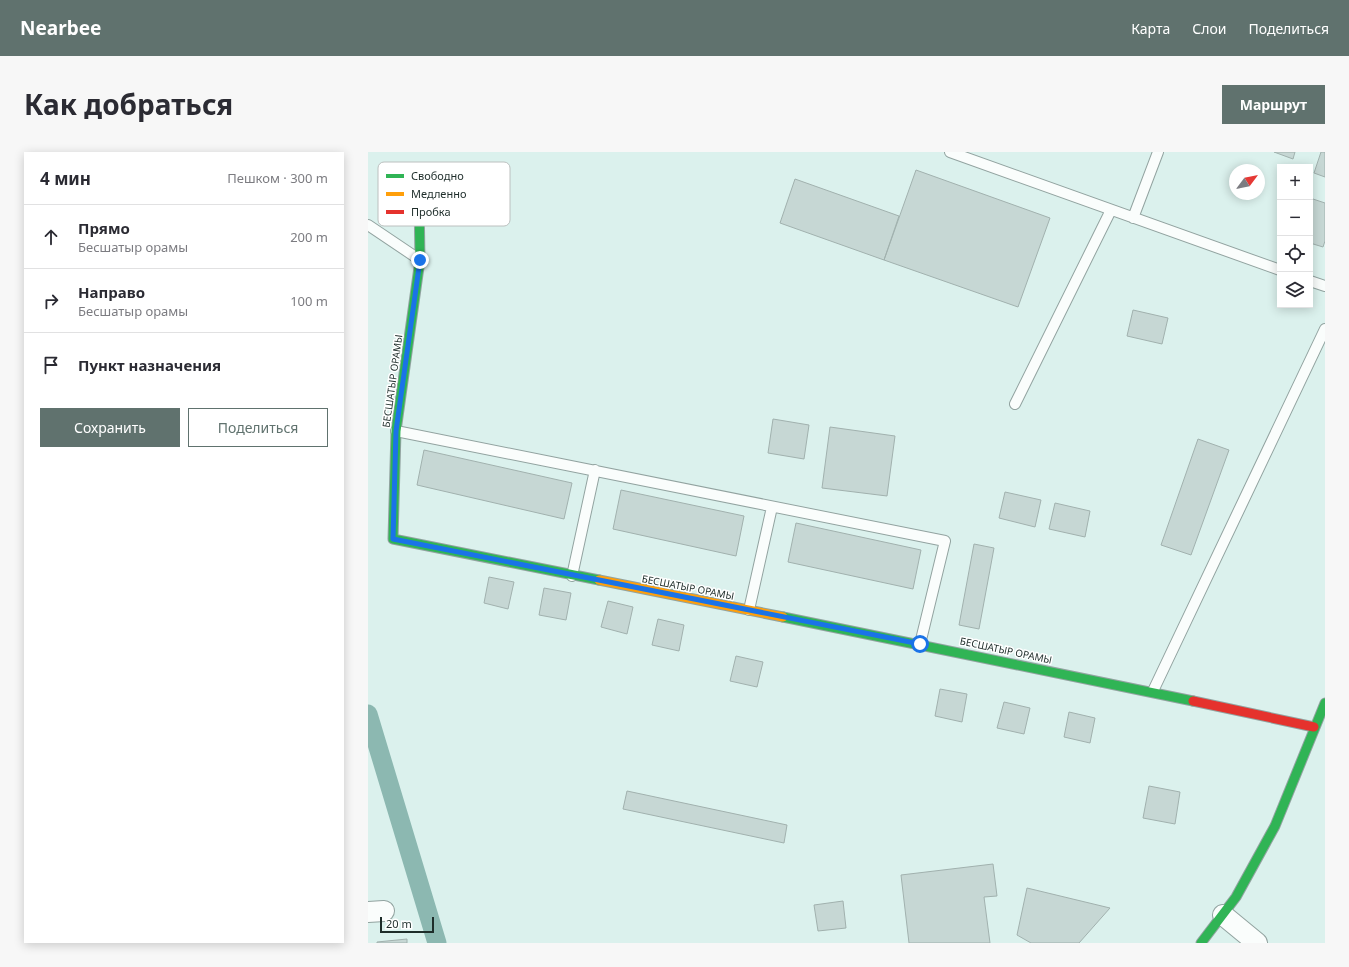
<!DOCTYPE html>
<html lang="ru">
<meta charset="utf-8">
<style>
body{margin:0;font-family:"Noto Sans",sans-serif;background:#f7f7f7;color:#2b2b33}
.controls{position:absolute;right:12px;top:12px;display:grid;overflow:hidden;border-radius:0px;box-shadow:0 2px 10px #0003}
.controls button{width:36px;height:36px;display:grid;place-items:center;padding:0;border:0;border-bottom:1px solid #e1e1e2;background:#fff;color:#2b2b33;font:20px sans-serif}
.compass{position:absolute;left:861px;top:12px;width:36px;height:36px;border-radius:50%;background:#fff;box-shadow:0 2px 10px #0003;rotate:58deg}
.scale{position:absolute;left:12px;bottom:10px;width:54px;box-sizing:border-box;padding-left:4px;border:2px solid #1e2d2a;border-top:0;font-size:11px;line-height:14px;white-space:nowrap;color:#1e2d2a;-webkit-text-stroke:3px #fff;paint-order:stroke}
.stop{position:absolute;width:12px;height:12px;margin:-9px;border:3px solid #1a73e8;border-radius:50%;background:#fff}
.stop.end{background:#1a73e8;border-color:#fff;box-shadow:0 1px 4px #0008}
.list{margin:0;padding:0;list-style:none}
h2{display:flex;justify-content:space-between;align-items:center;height:52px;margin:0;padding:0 16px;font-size:17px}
h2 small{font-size:13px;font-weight:400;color:#7c7c81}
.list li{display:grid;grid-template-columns:26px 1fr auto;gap:12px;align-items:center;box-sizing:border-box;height:64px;padding:0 16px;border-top:1px solid #e1e1e2}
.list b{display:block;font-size:15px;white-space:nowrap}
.list p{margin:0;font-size:13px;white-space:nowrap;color:#7c7c81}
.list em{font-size:13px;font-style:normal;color:#7c7c81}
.actions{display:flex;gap:8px;padding:12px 16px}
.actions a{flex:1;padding:9px 0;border:1px solid #60726e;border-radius:0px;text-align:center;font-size:14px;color:#60726e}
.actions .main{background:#60726e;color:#fff}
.icon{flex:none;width:22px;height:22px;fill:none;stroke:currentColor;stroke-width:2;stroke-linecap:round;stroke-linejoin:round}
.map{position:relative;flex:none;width:957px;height:791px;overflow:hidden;border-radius:0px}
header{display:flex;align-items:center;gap:24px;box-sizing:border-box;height:56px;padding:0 20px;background:#60726e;color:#fff}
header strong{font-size:19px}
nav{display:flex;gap:22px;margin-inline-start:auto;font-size:14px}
.intro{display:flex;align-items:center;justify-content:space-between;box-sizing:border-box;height:96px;padding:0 24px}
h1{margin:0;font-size:28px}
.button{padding:10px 18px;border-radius:0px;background:#60726e;color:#fff;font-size:14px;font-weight:700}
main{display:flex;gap:24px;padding:0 24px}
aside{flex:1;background:#fff;border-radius:0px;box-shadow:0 2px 10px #0003}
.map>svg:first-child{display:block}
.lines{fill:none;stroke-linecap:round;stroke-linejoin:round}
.canal{stroke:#8cb8b1;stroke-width:19}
.building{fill:#c6d7d4;stroke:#a1b1ae}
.lane-casing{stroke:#92a3a0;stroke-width:12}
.street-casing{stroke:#92a3a0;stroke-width:22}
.fast-casing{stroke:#92a3a0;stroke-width:11}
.slow-casing{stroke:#92a3a0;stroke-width:11}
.jam-casing{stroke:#92a3a0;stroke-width:11}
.lane{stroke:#fafdfc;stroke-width:10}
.street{stroke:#fafdfc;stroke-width:20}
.fast{stroke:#30b455;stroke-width:9}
.slow{stroke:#ff9f0a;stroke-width:9}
.jam{stroke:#e5322d;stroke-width:9}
.route{stroke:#1a73e8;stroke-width:5}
.labels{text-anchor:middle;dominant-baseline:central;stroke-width:3;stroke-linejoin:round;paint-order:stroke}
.street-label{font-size:10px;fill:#1e2d2a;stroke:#fff}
.key{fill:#fff;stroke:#bcc0bf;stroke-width:1}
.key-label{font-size:11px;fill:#1e2d2a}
</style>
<header>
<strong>Nearbee</strong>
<nav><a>Карта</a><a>Слои</a><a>Поделиться</a></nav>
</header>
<div class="intro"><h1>Как добраться</h1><a class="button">Маршрут</a></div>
<main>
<aside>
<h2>4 мин<small>Пешком · 300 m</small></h2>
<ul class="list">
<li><svg class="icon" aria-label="ahead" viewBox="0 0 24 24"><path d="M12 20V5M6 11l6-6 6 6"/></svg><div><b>Прямо</b><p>Бесшатыр орамы</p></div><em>200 m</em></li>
<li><svg class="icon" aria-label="right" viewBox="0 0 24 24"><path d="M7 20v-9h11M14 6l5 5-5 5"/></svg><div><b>Направо</b><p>Бесшатыр орамы</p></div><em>100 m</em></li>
<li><svg class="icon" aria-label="arrive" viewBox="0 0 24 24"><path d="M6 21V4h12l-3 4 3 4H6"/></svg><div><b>Пункт назначения</b></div></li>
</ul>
<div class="actions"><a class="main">Сохранить</a><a>Поделиться</a></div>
</aside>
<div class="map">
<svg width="957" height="791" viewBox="0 0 957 791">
<rect width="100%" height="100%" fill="#dbf1ed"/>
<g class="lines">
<!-- canal -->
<path class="canal" d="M0,562L69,791"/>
</g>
<!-- building -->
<path class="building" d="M906,0H927L925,7Z
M953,0H957V25L946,21Z
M548,18L682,66L650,155L516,108Z
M427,27L531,64L516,108L412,71Z
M942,46L957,51V89L955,95L942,91Z
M765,158L800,166L794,192L759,184Z
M405,267L441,273L436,307L400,301Z
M462,275L527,284L519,344L454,336Z
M830,287L861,298L823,403L793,393Z
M56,298L204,331L196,367L49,333Z
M253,338L376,364L368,404L245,377Z
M637,340L673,348L667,375L631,366Z
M687,351L722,359L717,385L681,377Z
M428,371L553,398L545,437L420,410Z
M606,392L626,396L611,477L591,473Z
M121,425L146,430L140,457L116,451Z
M176,436L203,441L198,468L171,463Z
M240,449L265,455L259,482L233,475Z
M290,467L316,473L311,499L284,493Z
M368,504L395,510L389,535L362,529Z
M572,537L599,542L594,570L567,564Z
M636,550L662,556L656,582L629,576Z
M701,560L727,566L722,591L696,585Z
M781,634L812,640L807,672L775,666Z
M259,639L419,673L416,691L255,657Z
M625,712L629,744L616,745L622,791H541L533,723Z
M659,736L742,756L711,791H663L649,783Z
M475,749L478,776L450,779L446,753Z
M39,787V791H9V790Z"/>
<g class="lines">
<!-- lane casing -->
<g class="lane-casing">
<path id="lane" d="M582,0L912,118
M765,66L790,0
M0,73L52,108
M942,129L957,134
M647,252L743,58
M28,279L577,389L552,492
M204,424L227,318
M381,458L404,355
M785,539L957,177"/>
</g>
<!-- street casing -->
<g class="street-casing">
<path id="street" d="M0,760L16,759
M855,763L889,791"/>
</g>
<!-- fast casing -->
<g class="fast-casing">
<path id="fast" d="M51,46L52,108L28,279L25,387L231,428
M415,465L825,549
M833,791L868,745L907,674L957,551"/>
</g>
<!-- slow casing -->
<g class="slow-casing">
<path id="slow" d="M231,428L415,465"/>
</g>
<!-- jam casing -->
<g class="jam-casing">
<path id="jam" d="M825,549L946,575"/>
</g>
<!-- lane -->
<use href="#lane" class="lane"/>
<!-- street -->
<use href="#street" class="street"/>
<!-- fast -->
<use href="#fast" class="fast"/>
<!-- slow -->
<use href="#slow" class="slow"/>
<!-- jam -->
<use href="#jam" class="jam"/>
</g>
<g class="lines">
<!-- route -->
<path class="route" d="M52,108L28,279L25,387L552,492"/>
</g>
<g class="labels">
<!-- street labels -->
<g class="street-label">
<text transform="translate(24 229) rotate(-82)">БЕСШАТЫР ОРАМЫ</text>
<text transform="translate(320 435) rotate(11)">БЕСШАТЫР ОРАМЫ</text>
<text transform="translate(638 498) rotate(12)">БЕСШАТЫР ОРАМЫ</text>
</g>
</g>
<!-- legend -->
<rect x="10" y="10" width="132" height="64" rx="6" class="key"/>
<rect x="18" y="22" width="18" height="4" fill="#30b455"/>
<rect x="18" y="40" width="18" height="4" fill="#ff9f0a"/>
<rect x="18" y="58" width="18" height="4" fill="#e5322d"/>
<g class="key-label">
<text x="43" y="28">Свободно</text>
<text x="43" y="46">Медленно</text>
<text x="43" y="64">Пробка</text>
</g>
</svg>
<div class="controls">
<button>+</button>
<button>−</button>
<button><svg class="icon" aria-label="locate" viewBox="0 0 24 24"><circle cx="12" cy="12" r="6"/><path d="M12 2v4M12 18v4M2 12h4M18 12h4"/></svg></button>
<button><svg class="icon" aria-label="layers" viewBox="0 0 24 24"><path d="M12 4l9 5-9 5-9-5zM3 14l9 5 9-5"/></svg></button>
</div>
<svg class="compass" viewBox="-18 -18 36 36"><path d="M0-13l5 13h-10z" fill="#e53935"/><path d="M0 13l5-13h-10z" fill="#7c7c81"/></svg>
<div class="scale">20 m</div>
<div class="stop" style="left:552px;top:492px"></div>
<div class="stop end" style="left:52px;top:108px"></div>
</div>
</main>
